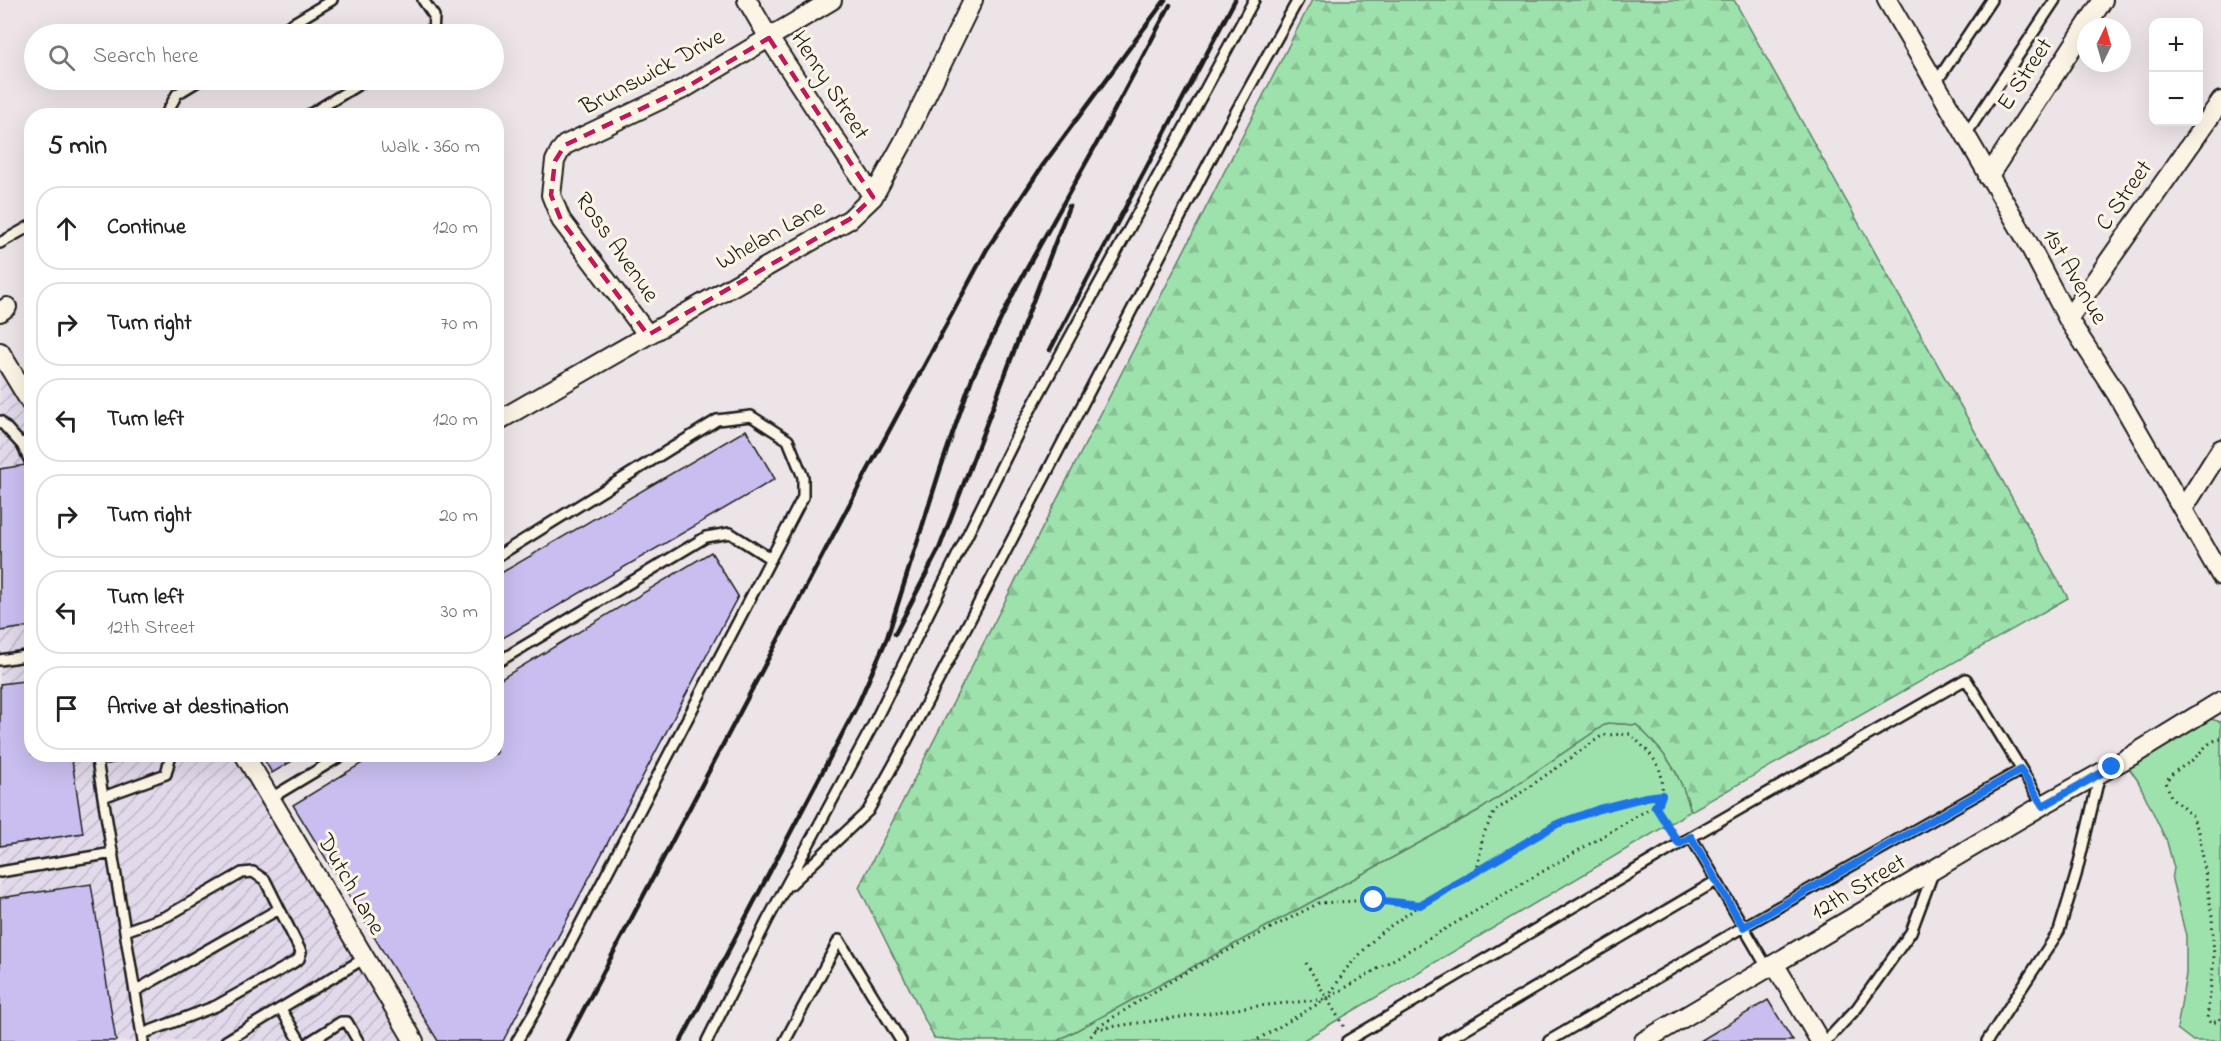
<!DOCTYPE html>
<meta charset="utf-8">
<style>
body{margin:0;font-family:"Indie Flower",sans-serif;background:#f2f2f2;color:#222}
.controls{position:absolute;right:18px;top:18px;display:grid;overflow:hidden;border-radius:12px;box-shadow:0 6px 24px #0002}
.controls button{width:54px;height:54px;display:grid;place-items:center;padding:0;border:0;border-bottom:2px solid #e0e0e0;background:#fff;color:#222;font:30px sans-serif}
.compass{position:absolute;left:2077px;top:18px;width:54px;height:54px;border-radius:50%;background:#fff;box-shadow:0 6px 24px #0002;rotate:5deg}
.stop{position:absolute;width:18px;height:18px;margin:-14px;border:4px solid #1a73e8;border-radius:50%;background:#fff}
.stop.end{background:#1a73e8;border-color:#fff;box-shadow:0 2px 6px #0008}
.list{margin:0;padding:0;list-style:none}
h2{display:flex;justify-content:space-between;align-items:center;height:78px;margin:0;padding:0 24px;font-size:26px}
h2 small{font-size:20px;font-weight:400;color:#767676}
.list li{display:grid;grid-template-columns:39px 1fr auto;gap:18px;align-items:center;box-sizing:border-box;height:84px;margin:0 12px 12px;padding:0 12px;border:2px solid #e0e0e0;border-radius:24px}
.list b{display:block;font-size:22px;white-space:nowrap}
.list p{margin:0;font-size:20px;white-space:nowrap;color:#767676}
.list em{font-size:20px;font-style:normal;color:#767676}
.icon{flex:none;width:33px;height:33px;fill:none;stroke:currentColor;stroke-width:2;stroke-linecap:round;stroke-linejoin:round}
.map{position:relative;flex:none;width:2221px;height:1041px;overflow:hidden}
.search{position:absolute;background:#fff;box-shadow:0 6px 24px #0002;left:24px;top:24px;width:480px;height:66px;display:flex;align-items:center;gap:15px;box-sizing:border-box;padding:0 21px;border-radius:33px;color:#767676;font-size:22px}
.panel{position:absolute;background:#fff;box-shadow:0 6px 24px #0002;left:24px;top:108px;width:480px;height:654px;border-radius:24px}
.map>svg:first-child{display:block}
.industrial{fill:url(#industrial-furrows)}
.green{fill:#9de2ad;stroke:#5c7f64;stroke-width:1.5}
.forest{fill:url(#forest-firs);stroke:#5c7f64;stroke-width:1.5}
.building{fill:#c9beef;stroke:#1c1c1c;stroke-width:1.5}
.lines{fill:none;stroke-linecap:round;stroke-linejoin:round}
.lane-casing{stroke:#1c1c1c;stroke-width:14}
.street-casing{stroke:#1c1c1c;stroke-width:22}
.path{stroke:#1c1c1c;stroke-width:3;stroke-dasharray:1.5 4.5;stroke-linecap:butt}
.lane{stroke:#fcf5e5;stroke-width:9}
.street{stroke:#fcf5e5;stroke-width:18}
.rail{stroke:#1c1c1c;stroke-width:4.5}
.route{stroke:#1a73e8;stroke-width:8}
.marked{fill:none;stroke:#c2185b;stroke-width:4.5;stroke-dasharray:12 8;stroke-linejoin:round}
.labels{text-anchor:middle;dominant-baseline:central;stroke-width:6;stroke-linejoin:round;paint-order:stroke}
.street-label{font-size:24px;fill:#1c1c1c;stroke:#fcf5e5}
</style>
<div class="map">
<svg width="2221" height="1041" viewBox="0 0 2221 1041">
<defs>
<pattern id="industrial-furrows" width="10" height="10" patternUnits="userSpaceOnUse" patternTransform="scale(1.5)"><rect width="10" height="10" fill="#e2d9ea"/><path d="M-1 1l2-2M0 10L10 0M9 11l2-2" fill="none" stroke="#c1bac8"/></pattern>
<pattern id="forest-firs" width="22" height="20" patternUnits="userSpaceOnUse" patternTransform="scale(1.5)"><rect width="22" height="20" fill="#9de2ad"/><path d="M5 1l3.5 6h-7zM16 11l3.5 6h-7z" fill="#87c194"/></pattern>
</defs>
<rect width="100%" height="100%" fill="#ede4e8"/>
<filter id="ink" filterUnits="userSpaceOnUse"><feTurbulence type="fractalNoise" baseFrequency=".0167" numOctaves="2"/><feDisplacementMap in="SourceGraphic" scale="12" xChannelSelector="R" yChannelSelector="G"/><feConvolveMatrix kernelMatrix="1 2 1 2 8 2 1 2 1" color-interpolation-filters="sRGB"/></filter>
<g filter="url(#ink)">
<!-- industrial -->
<path class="industrial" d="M0,344L31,397L32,754L244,755L414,1041H0Z"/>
<!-- green -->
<path class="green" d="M2211,719L2221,722V1041H2193L2177,1029L2186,974V936L2172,880L2174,868L2167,842L2138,781L2129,768Z
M1607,723L1637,725C1667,755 1679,770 1691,811L1302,1041H1057L1481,809Z"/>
<!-- forest -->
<path class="forest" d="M1312,0H1734L2068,598L1691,811C1679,770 1667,755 1637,725L1607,723L1481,809L1057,1041H965L934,1038L859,887Z"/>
<!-- building -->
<path class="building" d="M746,430L775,479L496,642V576Z
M25,465L32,501V626L0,631V469Z
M711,552L738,596L503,1041H438L293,805L377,754H496V682Z
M32,680V754H71L83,833L0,846V684Z
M261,754H304L272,773Z
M91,884L116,1041H0V898Z
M1768,1000L1793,1041H1700Z"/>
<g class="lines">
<!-- lane casing -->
<g class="lane-casing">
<path id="lane" d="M423,0L434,16L433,34
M275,34L332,0
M1935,84L1991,0
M165,116L177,94L200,80
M307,116L366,80
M1965,136L2055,0
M0,243L32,225
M0,421L22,445L32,465
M22,445L32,435
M496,557L717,420L751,416L788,440L803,477V497L535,1011L517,1041
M0,660L32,655
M496,663L706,537L730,533L771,559
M96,754L143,1041
M97,760L128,754
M103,797L166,774L171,754
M271,798L344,754
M1691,837L1966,679L2043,805
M0,872L113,853
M790,885L868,811L904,746L1228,126L1298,0
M125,931L167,916L242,873L253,872L265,880L301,952L299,959L291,964L216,1006L142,1034
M135,991L279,909
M281,1009L300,1041
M226,1041L365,958
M311,1041L341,1022H347L358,1041
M707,1041L767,921L873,725L1022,425L1254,0
M785,1041L839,940L901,1041
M1347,1041L1691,837L1768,969
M1445,1041L1716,881
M1549,1041L1743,927L2021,770
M1826,1041L1857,1008L1911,932L1933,873
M1987,1041L2059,931L2076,875L2100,774"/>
</g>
<!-- street casing -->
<g class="street-casing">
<path id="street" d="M747,0L769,38L873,197
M1887,0L2026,239L2068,319L2116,393L2221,576
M1988,177L2103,0
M0,312L7,307
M2068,319L2221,101
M648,335L561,220L551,195L555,161L560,151L565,145L685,88L832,0
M0,352L32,405
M496,422L850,219L873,197L904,141L973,0
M2183,509L2221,449
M244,754L414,1041
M1775,965L1820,1041
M1644,1041L2043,805L2133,755L2221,701"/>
</g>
<!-- path -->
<path class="path" d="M2221,739C2206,741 2202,753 2191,761C2182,768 2172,771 2166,782L2171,797L2192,816L2199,832L2212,916L2214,959L2207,1019L2211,1023L2219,1021L2221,1014
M1655,806L1673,835
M1477,871C1504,855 1530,836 1558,824C1591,810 1627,799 1662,795
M1306,963L1344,1027
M1096,1029L1258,1006L1327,999L1346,969L1379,934L1419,906
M1087,1041L1098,1027L1181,975L1319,903L1374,900L1420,905L1477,871L1483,835L1495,811L1603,735L1630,734C1652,755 1670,770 1659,803L1255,1041"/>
<!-- lane -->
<use href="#lane" class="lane"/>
<!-- street -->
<use href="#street" class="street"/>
<!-- rail -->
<path class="rail" d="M1050,350L1235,0
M895,634L939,549L1069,206
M567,1041L849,505L987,249L1043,165L1165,0
M681,1041L858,704L887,638L940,470L972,378L1017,286L1097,143L1170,5"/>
</g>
</g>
<g class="lines" filter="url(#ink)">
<!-- route -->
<path class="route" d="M1374,900L1420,905L1557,824L1599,809L1646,797L1662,795L1659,803L1655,806L1679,844L1691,837L1743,927L2021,770L2043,806L2112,767"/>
</g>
<!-- marked area -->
<path class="marked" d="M769,38L873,197L850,219L648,335L561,220L551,195L555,161L565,145L685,88Z"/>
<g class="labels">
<!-- street labels -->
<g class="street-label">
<text transform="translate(653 73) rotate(-28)">Brunswick Drive</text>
<text transform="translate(2026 75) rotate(-57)">E Street</text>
<text transform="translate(829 86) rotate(57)">Henry Street</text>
<text transform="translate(2125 196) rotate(-55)">C Street</text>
<text transform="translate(771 236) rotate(-29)">Whelan Lane</text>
<text transform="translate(616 248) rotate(55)">Ross Avenue</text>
<text transform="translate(2074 277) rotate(60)">1st Avenue</text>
<text transform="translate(350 885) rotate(60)">Dutch Lane</text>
<text transform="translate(1859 888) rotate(-31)">12th Street</text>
</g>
</g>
</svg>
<div class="controls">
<button>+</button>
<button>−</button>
</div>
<svg class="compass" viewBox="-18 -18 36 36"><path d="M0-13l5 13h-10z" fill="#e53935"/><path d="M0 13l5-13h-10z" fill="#767676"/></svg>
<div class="stop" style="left:1374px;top:900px"></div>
<div class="stop end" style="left:2112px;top:767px"></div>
<div class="search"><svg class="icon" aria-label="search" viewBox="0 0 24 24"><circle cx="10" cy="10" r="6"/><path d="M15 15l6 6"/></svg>Search here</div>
<section class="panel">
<h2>5 min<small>Walk · 360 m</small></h2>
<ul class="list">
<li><svg class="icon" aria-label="ahead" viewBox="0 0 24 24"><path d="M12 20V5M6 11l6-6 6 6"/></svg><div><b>Continue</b></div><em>120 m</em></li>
<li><svg class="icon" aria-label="right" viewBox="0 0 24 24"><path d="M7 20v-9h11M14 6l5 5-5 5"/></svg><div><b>Turn right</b></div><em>70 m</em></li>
<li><svg class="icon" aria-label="left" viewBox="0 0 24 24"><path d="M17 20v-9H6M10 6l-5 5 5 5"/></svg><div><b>Turn left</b></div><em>120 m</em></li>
<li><svg class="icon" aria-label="right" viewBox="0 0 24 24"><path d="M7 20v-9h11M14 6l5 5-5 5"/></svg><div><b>Turn right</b></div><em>20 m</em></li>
<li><svg class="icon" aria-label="left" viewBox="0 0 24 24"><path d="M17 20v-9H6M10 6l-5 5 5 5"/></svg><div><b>Turn left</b><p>12th Street</p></div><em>30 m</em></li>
<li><svg class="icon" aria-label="arrive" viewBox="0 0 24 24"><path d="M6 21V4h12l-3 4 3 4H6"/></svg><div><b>Arrive at destination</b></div></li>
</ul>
</section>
</div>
